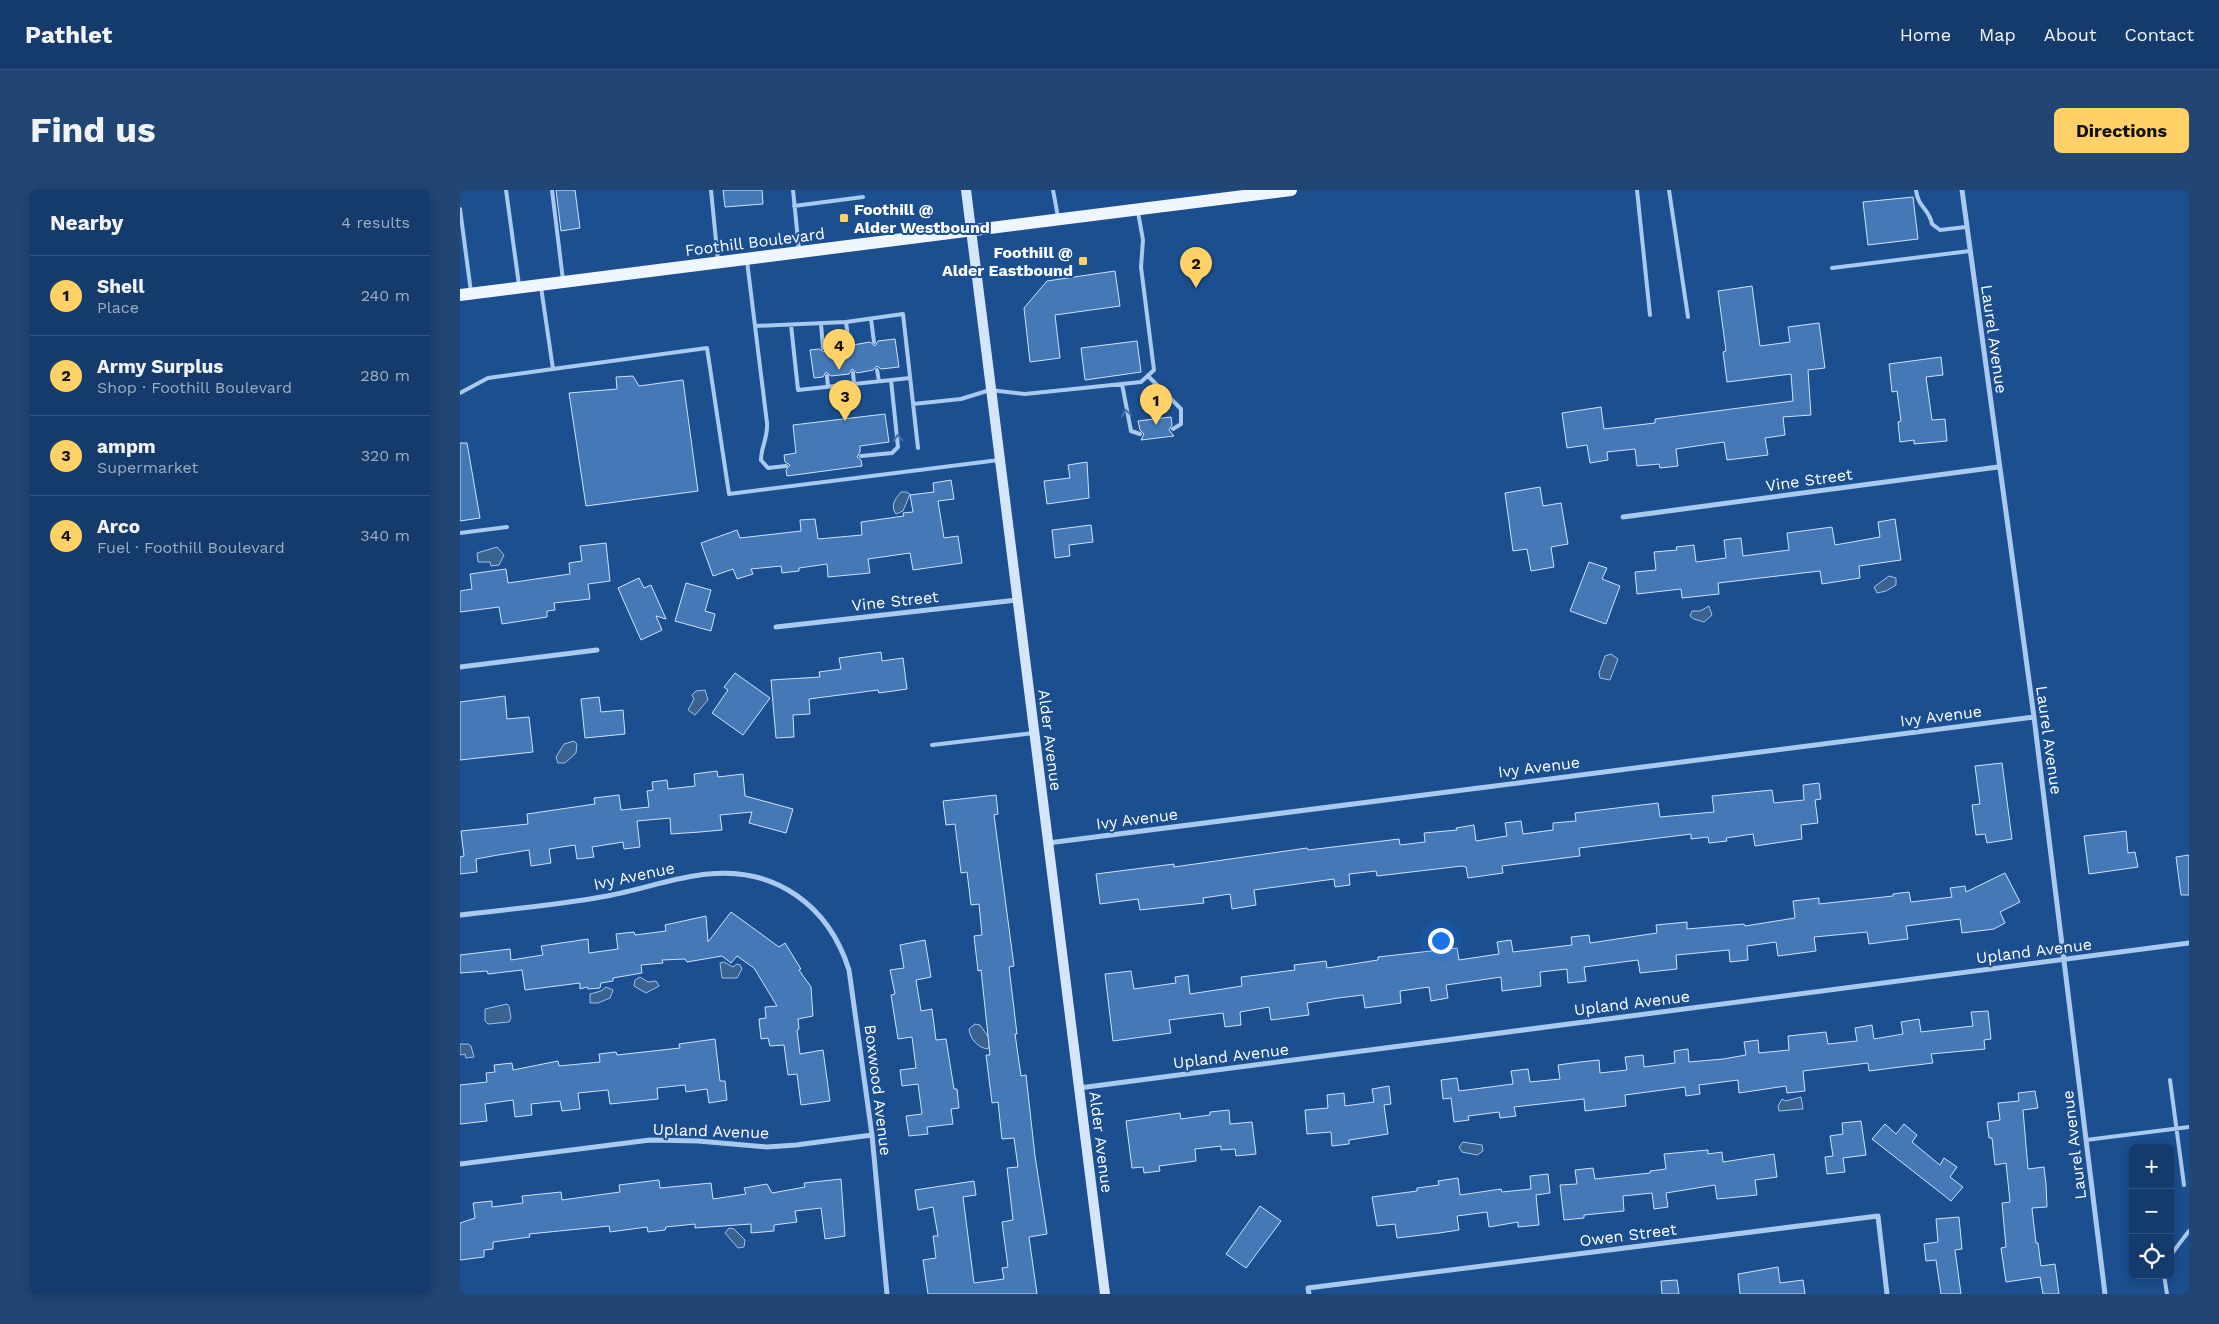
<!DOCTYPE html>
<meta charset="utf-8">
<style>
body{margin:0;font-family:"Work Sans",sans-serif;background:#214673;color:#f1f3f6}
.controls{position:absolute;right:15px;bottom:15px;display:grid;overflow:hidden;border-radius:8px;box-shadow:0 2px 12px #0003}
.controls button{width:45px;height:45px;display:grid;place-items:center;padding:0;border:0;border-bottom:1px solid #33557e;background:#143b6b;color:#f1f3f6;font:25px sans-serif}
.you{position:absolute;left:980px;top:750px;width:18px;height:18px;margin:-12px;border:4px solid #fff;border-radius:50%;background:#1a73e8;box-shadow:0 0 0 8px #1a73e833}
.badge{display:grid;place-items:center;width:32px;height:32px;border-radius:50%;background:#ffd166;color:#111;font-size:16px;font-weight:700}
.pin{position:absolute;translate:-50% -41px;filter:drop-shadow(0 1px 2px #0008)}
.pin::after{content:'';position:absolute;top:26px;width:18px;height:15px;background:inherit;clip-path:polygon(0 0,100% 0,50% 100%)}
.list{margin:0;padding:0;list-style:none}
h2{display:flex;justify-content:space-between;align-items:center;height:65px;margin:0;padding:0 20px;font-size:21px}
h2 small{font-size:16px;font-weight:400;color:#9dadc1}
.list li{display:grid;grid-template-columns:32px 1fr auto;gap:15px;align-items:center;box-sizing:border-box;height:80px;padding:0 20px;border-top:1px solid #33557e}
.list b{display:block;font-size:19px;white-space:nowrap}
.list p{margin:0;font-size:16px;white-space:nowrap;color:#9dadc1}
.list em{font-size:16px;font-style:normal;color:#9dadc1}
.icon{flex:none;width:28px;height:28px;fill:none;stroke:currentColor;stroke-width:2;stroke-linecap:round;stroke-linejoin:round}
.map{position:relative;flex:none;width:1729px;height:1104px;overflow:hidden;border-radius:8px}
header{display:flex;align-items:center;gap:30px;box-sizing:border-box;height:70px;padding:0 25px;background:#143b6b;border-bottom:1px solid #33557e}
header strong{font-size:24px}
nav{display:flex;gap:28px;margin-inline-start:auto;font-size:18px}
.intro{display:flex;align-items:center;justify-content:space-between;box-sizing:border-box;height:120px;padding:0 30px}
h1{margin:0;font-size:35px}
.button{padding:12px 22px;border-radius:8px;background:#ffd166;color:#111;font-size:18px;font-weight:700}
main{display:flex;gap:30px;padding:0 30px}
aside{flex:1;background:#143b6b;border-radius:8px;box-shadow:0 2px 12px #0003}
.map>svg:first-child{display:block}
.water{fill:#3c6290;stroke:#9cc4f0}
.building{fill:#4478b7;stroke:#cfe3fa}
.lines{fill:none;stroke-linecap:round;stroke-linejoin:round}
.service{stroke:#a9c9ee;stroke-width:4}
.minor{stroke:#a9c9ee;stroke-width:5}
.secondary{stroke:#d6e6fa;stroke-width:10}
.primary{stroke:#f0f6ff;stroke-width:12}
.oneway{stroke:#4674ac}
.poi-dot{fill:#ffd166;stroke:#1b4f8f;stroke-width:2}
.labels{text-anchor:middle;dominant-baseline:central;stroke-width:4;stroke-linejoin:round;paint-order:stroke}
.poi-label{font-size:16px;font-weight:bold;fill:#fff;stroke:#1b4f8f;text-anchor:start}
.street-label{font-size:16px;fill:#fff;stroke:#1b4f8f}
</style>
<header>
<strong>Pathlet</strong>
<nav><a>Home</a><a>Map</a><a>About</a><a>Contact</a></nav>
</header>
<div class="intro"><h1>Find us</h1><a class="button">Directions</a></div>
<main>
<aside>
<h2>Nearby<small>4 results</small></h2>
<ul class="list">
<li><span class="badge">1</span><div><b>Shell</b><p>Place</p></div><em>240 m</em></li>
<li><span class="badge">2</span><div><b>Army Surplus</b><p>Shop · Foothill Boulevard</p></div><em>280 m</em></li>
<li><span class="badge">3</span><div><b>ampm</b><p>Supermarket</p></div><em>320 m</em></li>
<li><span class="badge">4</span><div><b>Arco</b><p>Fuel · Foothill Boulevard</p></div><em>340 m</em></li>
</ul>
</aside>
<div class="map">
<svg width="1729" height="1104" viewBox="0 0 1729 1104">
<rect width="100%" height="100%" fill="#1b4f8f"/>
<!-- water -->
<path class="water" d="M441,302H446L450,304L443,321L436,324C430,316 435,309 441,302Z
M37,357L44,365L39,375L31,376L30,372H18L17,363Z
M1429,386L1436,388V395L1426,401L1417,403L1414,397Z
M1249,416L1252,425L1244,432L1234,429L1230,426L1232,421H1240Z
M1151,464L1158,469L1150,490L1140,488L1139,483L1145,466Z
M245,500L248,510L235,525L228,520L234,509L232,505L236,501Z
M114,551L117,554L116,563L105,573H98L96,567L104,554Z
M264,772L273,777L277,774L280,775L282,779L277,788H262L260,773Z
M180,787L188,792L196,791L199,796L186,803L174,796L175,790Z
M146,797L153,800L150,808L138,813H130V804L141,801Z
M47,814L49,816L51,828L49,832L28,834L25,831V819Z
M515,834L520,835L531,851L528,859C518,858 510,849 509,839Z
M0,854H8L11,856L14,867L6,868L5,864L0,865Z
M1341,907L1343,919L1319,921L1318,916L1322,909L1326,911Z
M1003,952L1022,955L1023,961L1017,965L1002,962L999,957Z
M269,1038L274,1039L285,1050L284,1057L278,1058L265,1043Z"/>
<!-- building -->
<path class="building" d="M96,0H115L120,38L101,41Z
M263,0H302L303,14L265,17Z
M1453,7L1458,49L1408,55L1403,12Z
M655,81L660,116L595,125L600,168L570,172L564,118L587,91Z
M1292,96L1300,156L1330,152L1328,137L1359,133L1365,178L1348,180L1351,225L1323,227L1325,245L1305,248L1308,265L1267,270L1264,252L1216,259L1218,276L1200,278L1199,274L1177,276L1175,259L1147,262L1148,270L1130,273L1127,255L1107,258L1102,223L1141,217L1144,239L1195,233V229L1333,211L1331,184L1267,192L1263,162L1266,161L1258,101Z
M435,149L439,177L421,179L417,176L413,180L397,183L392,179L389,184L371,186L366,182L363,187L354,188L350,160L359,159L364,162L367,158L385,155L390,159L393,155L410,152L415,156L418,151Z
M677,151L681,182L625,190L621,158Z
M1481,167L1483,185L1466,187L1472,230L1485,229L1487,251L1454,254V250L1440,252L1438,232L1441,231L1437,201L1432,202L1429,174Z
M173,186L179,196L223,190L238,301L126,316L109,203L157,199L156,187Z
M425,224L429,252L400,256V262L397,267L401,270L402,276L327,286L326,280L330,275L325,272L324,265L336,263L333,235Z
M711,227L712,235L709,240L714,246L681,250L684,244L680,240L678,231Z
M0,253H7L20,328L0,331Z
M627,272L629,308L587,314L584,291L610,288L608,275Z
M491,290L494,309L478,311L484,348L498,346L502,373L453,380L450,363L408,369L410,383L368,387L367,374L339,378V381L322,383L321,376L291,379L293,384L277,389L273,379L253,386L241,353L277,340L280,348L341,341L340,330L355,329L358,349L402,345L401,332L444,326L443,323L453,322L450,305L474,302L473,293Z
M1080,297L1083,316L1101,313L1108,354L1091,357L1094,377L1071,381L1067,359L1053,361L1045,303Z
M1435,329L1441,370L1399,376L1400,388L1362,394L1360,381L1258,393L1259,404L1222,408L1221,399L1177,404L1175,382L1196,380L1194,362L1217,360L1216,357L1234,355L1236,372L1266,368L1264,350L1281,348L1283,366L1329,360L1327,343L1372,337L1375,355L1420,347L1418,332Z
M631,335L633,352L609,355L610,366L595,368L592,340Z
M146,353L150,391L128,394L130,409L94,413L95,420L87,421V427L42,434L39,417L0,422V401L12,399L10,384L46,379L48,393L110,384L109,373L122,371L120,356Z
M1129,372L1147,378L1142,389L1160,396L1146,434L1110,421Z
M179,388L184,398L191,395L206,429L196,426L202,440L181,450L158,398Z
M226,393L251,400L245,421L255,424L251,441L215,431Z
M421,462L422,471L443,468L447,499L419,503L418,500L349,509L350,524L333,525L334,547L316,548L311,490L360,487L359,482L381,479L379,468Z
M275,483L310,508L283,545L252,523L268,500L264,497Z
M45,506L47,529L69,527L73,562L0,570V512Z
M139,507L141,522L163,520L165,544L125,548L121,509Z
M1542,573L1552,649L1527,653L1525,644L1516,645L1512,615L1520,614L1515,576Z
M257,581L258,587L283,584L285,606L333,619L326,643L289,633L292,622L260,625L262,640L240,642L211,644L210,628L177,631L180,657L164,659L163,652L132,657L134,667L117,669L115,655L89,659L91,673L71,676L69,660L38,665L16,669L17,682L0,684V667L4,666L1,641L68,634L67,624L135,614L134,608L159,605L161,620L189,617L187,601L193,600L192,592L207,590L208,599L235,596L234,584Z
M1359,593L1361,609L1355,610L1358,633L1341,635L1342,649L1295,656L1293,644L1266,648L1267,651L1249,653L1248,647L1231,649V644L1119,658L1120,666L1042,676L1043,683L1008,688L1006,677L1002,676L917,686L916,681L889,684L890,695L875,697L874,689L794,700L796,715L772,719L770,704L743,708L744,713L680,720L678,709L640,714L636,684L714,674V677L847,658L848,660L939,649L940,655L965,652L964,643L997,640L996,638L1014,635L1016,651L1047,646L1045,633L1061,631L1063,644L1093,640V633L1116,631L1115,623L1198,613L1200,627L1254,622L1252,606L1312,600L1314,613L1344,610L1343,595Z
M536,605L538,624L534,625L554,776L549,777L557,844H555L561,886L566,885L575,966L587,1044L569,1047L577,1104H468L463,1070L476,1068L473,1046H478L473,1017L458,1020L455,1000L514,991L516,1005L503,1007L514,1093L544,1089L542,1078L548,1077L542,1032L553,1030L547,978L558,977L554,948L542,949L538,912L532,913L526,865H530L521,780L518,781L514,746L522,745L519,714L511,715L507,682L501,683L495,634L486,635L483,611Z
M1666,641L1668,663L1675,662L1678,677L1629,684L1624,646Z
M1729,665V705H1721L1716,667Z
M1545,683L1560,712L1540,722L1545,733L1534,739L1502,743L1500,729L1446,736L1448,749L1431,751L1409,754L1407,742L1354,747L1356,761L1318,766L1316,752L1287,756L1288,770L1270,772L1269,760L1216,765L1217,779L1180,783L1178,770L1124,777L1126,791L1108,793L1107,779L1080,782L1081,796L1042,801L1041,787L986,795L988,808L971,811L969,797L940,801L941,813L905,818L903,805L878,808L847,813L849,825L811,830L809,817L780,822L781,835L765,837L763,823L709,830L711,843L653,851L645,784L671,781L674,799L716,793L715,787L728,785L730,804L782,796L781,787L835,780L834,775L866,771L867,778L918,770V767L997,758L999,770L1039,764L1037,752L1051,750L1053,762L1112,755L1111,747L1129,745L1130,753L1197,743L1196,735L1227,732V739L1284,734L1285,736L1335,728L1333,711L1359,708V714L1433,706V704L1449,702L1451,712L1492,707L1490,698L1505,696L1506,702Z
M271,722L319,757L325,753L341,779L339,780L351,797L353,826L338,829L339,839L337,840L340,864L363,860L370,911L341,915L337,884L328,885L324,855L310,856L308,848L301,849L299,829L306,828L305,817L317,816L294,778L277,766L271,773L262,766L227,772L225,769L202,770L203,773L181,775L182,783L153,788V791L141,793L140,798L128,799L127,797L120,799V793L65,800L62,780L28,784L27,781L0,783V765L50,759L51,770L83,765L81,756L128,749L129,763L158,759L156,744L174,742L175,745L206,741L205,735L246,726L248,752Z
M465,750L471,787L456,790L461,821L472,819L476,850L486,849L494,899H497L499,918L491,919L493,934L467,937L468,944L449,946L446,926L462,924L458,894L442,896L440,880L456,878L452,847L438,849L431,805L435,804L430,780L444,778L440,755Z
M1528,821L1531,849L1524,850L1525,859L1471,864L1473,873L1448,876L1409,881L1408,873L1343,881L1345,901L1327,903L1326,896L1279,903L1278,890L1239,895L1240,904L1226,906L1225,897L1165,905L1166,916L1125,921L1124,909L1054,917L1056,926L1040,928L1039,922L1008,926L1009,930L994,932L991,908L983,909L981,890L997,888L999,901L1053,894L1051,881L1068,879L1070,892L1100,889L1098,875L1120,872L1139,870L1140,883L1167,880L1165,867L1183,865L1184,877L1215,873L1214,861L1228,859L1229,872L1263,869L1286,865L1284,852L1298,850L1299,863L1329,860L1328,846L1366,842L1368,854L1397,851L1395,838L1412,835L1414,849L1443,844L1441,832L1459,829L1461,842L1513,836L1511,822Z
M255,849L260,891H265L267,910L249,913L247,899L226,902L225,895L197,898L198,909L150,914L148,900L118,903L120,919L102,921L100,911L71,914L72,925L55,927L53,910L25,914L27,931L0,934V895L27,892L26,883L35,882L34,875L52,873L53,880L98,871L99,876L140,872L139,864L156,862L157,865L220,858L219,854Z
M929,896L931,914L924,915L928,944L889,950V954L872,956L871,942L847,944L845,920L868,918L867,905L884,903L885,916L914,912L912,899Z
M1575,901L1578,918L1563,920L1568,979L1584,977L1586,994L1587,1017L1572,1018L1576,1053H1578L1581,1076L1595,1074L1599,1104H1583L1580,1087L1546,1092L1541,1058L1546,1057L1542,1013L1550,1012L1546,973L1535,975L1532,948H1529L1527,932L1540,930L1538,913L1559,911L1558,903Z
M769,920L770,934L792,932L796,964L776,966L775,959L761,960V956L735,959L736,971L699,976L700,981L684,983L683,977L672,978L666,931L720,923L721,929L750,925V922Z
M1401,931L1406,965L1383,968L1385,982L1367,984L1365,967L1373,966L1370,946L1383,944L1382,933Z
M1425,934L1436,944L1444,934L1457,945L1452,952L1480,975L1484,968L1497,977L1490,987L1503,997L1491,1011L1412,949Z
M1248,960V964L1262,962L1263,972L1314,964L1317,987L1295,990L1297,1005L1257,1009L1255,995L1206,1003L1208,1017L1194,1019L1192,1003L1163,1006L1164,1021L1124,1025V1028L1104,1030L1100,995L1117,994L1115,980L1133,978L1135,989L1190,983V981L1206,979L1204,964Z
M1088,984L1090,1003L1076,1005L1079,1035L1058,1037V1032L1029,1037L1027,1022L997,1026L999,1040L979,1043L937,1048L935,1034L917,1036L912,1007L957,1001V998L979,995L978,991L998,988L1000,1005L1041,999L1042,1002L1071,999L1070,986Z
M381,989L385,1046L365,1049L361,1018L335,1021L337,1032L314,1035V1041L291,1043V1034L235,1038V1034L206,1037L205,1040L188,1042L187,1037L150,1042L149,1036L69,1044L70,1047L33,1052V1059L24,1060V1067L0,1070V1033L15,1028L13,1013L32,1011V1017L63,1013L62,1006L101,1002L102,1010L160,1002L159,995L199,990L200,998L251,993L253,1009L286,1004L284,998L307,994L312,1003L345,997L344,993Z
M800,1016L821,1031L786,1078L766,1064Z
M1499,1027L1502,1059L1495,1060L1501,1104H1481L1476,1070L1466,1071L1464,1054L1478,1052L1476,1029Z
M1318,1077L1320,1093L1343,1090L1345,1104H1280L1278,1084Z
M1217,1090L1219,1104H1202L1201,1091Z"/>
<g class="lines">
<!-- service -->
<path class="service" d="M46,0L59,95
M92,0L103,90
M251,0L258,71
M333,0L339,60
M593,0L598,27
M1177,0L1190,125
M1209,0L1228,127
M1456,0C1458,18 1469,18 1472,34L1480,40L1506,37
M334,16L403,7
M0,19L11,102
M287,71L295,136L386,132L443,124L458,258
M1372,78L1510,61
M411,129L414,152
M386,132L389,155
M361,134L363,158
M331,135L338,200L450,188
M295,136L307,233C308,249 301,256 301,270L308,278L326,276
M93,179L247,158L269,304L539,270
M417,180L419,191
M393,183L394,194
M367,186L368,197
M688,186L721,219V234L713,239
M662,194L671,241L680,244
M0,203L28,188L93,179L81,97
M453,214L501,209L530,200L565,204L681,192L694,180L681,77L683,50L678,22
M401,266L432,263L438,257L431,190
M0,343L47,337
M472,555L574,543
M1710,890L1724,995
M1626,950L1729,937
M1710,1066L1729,1041
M1704,1085L1707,1104"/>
<!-- minor -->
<path class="minor" d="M1502,0L1574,527L1645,1104
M1163,327L1538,277
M316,437L557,410
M0,477L137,460
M588,653L1574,527
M0,725C49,719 99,715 147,706C181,700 214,687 248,684C316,677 369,716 389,780L412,945L427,1104
M619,898L1729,753
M0,974L190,950L238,951L307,957L336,955L412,945
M849,1104L848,1098L1418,1026L1427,1104"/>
<!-- secondary -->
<path class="secondary" d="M506,0L645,1104"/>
<!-- primary -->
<path class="primary" d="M0,105L831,0"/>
</g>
<!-- one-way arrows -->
<defs><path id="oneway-chevron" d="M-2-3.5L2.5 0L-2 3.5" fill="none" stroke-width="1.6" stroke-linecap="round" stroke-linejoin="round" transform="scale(1.25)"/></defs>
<g class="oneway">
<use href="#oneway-chevron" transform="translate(666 223) rotate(-99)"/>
<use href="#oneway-chevron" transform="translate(438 248) rotate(-92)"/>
</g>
<!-- markers -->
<g class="poi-dot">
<rect x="379" y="23" width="10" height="10" rx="2.5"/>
<rect x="618" y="66" width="10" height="10" rx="2.5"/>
</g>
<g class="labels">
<!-- poi labels -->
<g class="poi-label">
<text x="394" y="19">Foothill @<tspan x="394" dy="18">Alder Westbound</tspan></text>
<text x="613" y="62" text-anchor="end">Foothill @<tspan x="613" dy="18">Alder Eastbound</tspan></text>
</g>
<!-- street labels -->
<g class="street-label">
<text transform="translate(295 52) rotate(-7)">Foothill Boulevard</text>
<text transform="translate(1534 149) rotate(82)">Laurel Avenue</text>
<text transform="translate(1349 290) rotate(-8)">Vine Street</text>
<text transform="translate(435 411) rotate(-6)">Vine Street</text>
<text transform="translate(1481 526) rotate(-7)">Ivy Avenue</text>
<text transform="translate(590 550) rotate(83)">Alder Avenue</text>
<text transform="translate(1589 550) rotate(82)">Laurel Avenue</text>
<text transform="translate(1079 577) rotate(-7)">Ivy Avenue</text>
<text transform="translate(677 629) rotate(-7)">Ivy Avenue</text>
<text transform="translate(174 686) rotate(-12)">Ivy Avenue</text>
<text transform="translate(1574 761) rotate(-7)">Upland Avenue</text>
<text transform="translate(1172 813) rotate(-7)">Upland Avenue</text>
<text transform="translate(771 866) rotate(-7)">Upland Avenue</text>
<text transform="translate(418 900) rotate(83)">Boxwood Avenue</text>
<text transform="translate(251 941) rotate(2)">Upland Avenue</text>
<text transform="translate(641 952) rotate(83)">Alder Avenue</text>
<text transform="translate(1614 955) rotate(-97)">Laurel Avenue</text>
<text transform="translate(1168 1045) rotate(-7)">Owen Street</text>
</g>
</g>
</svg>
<div class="controls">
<button>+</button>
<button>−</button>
<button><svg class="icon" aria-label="locate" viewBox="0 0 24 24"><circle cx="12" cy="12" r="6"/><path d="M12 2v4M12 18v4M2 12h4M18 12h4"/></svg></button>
</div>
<div class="you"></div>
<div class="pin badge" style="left:696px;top:235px">1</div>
<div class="pin badge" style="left:736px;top:98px">2</div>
<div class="pin badge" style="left:385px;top:231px">3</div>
<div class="pin badge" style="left:379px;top:180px">4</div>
</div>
</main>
